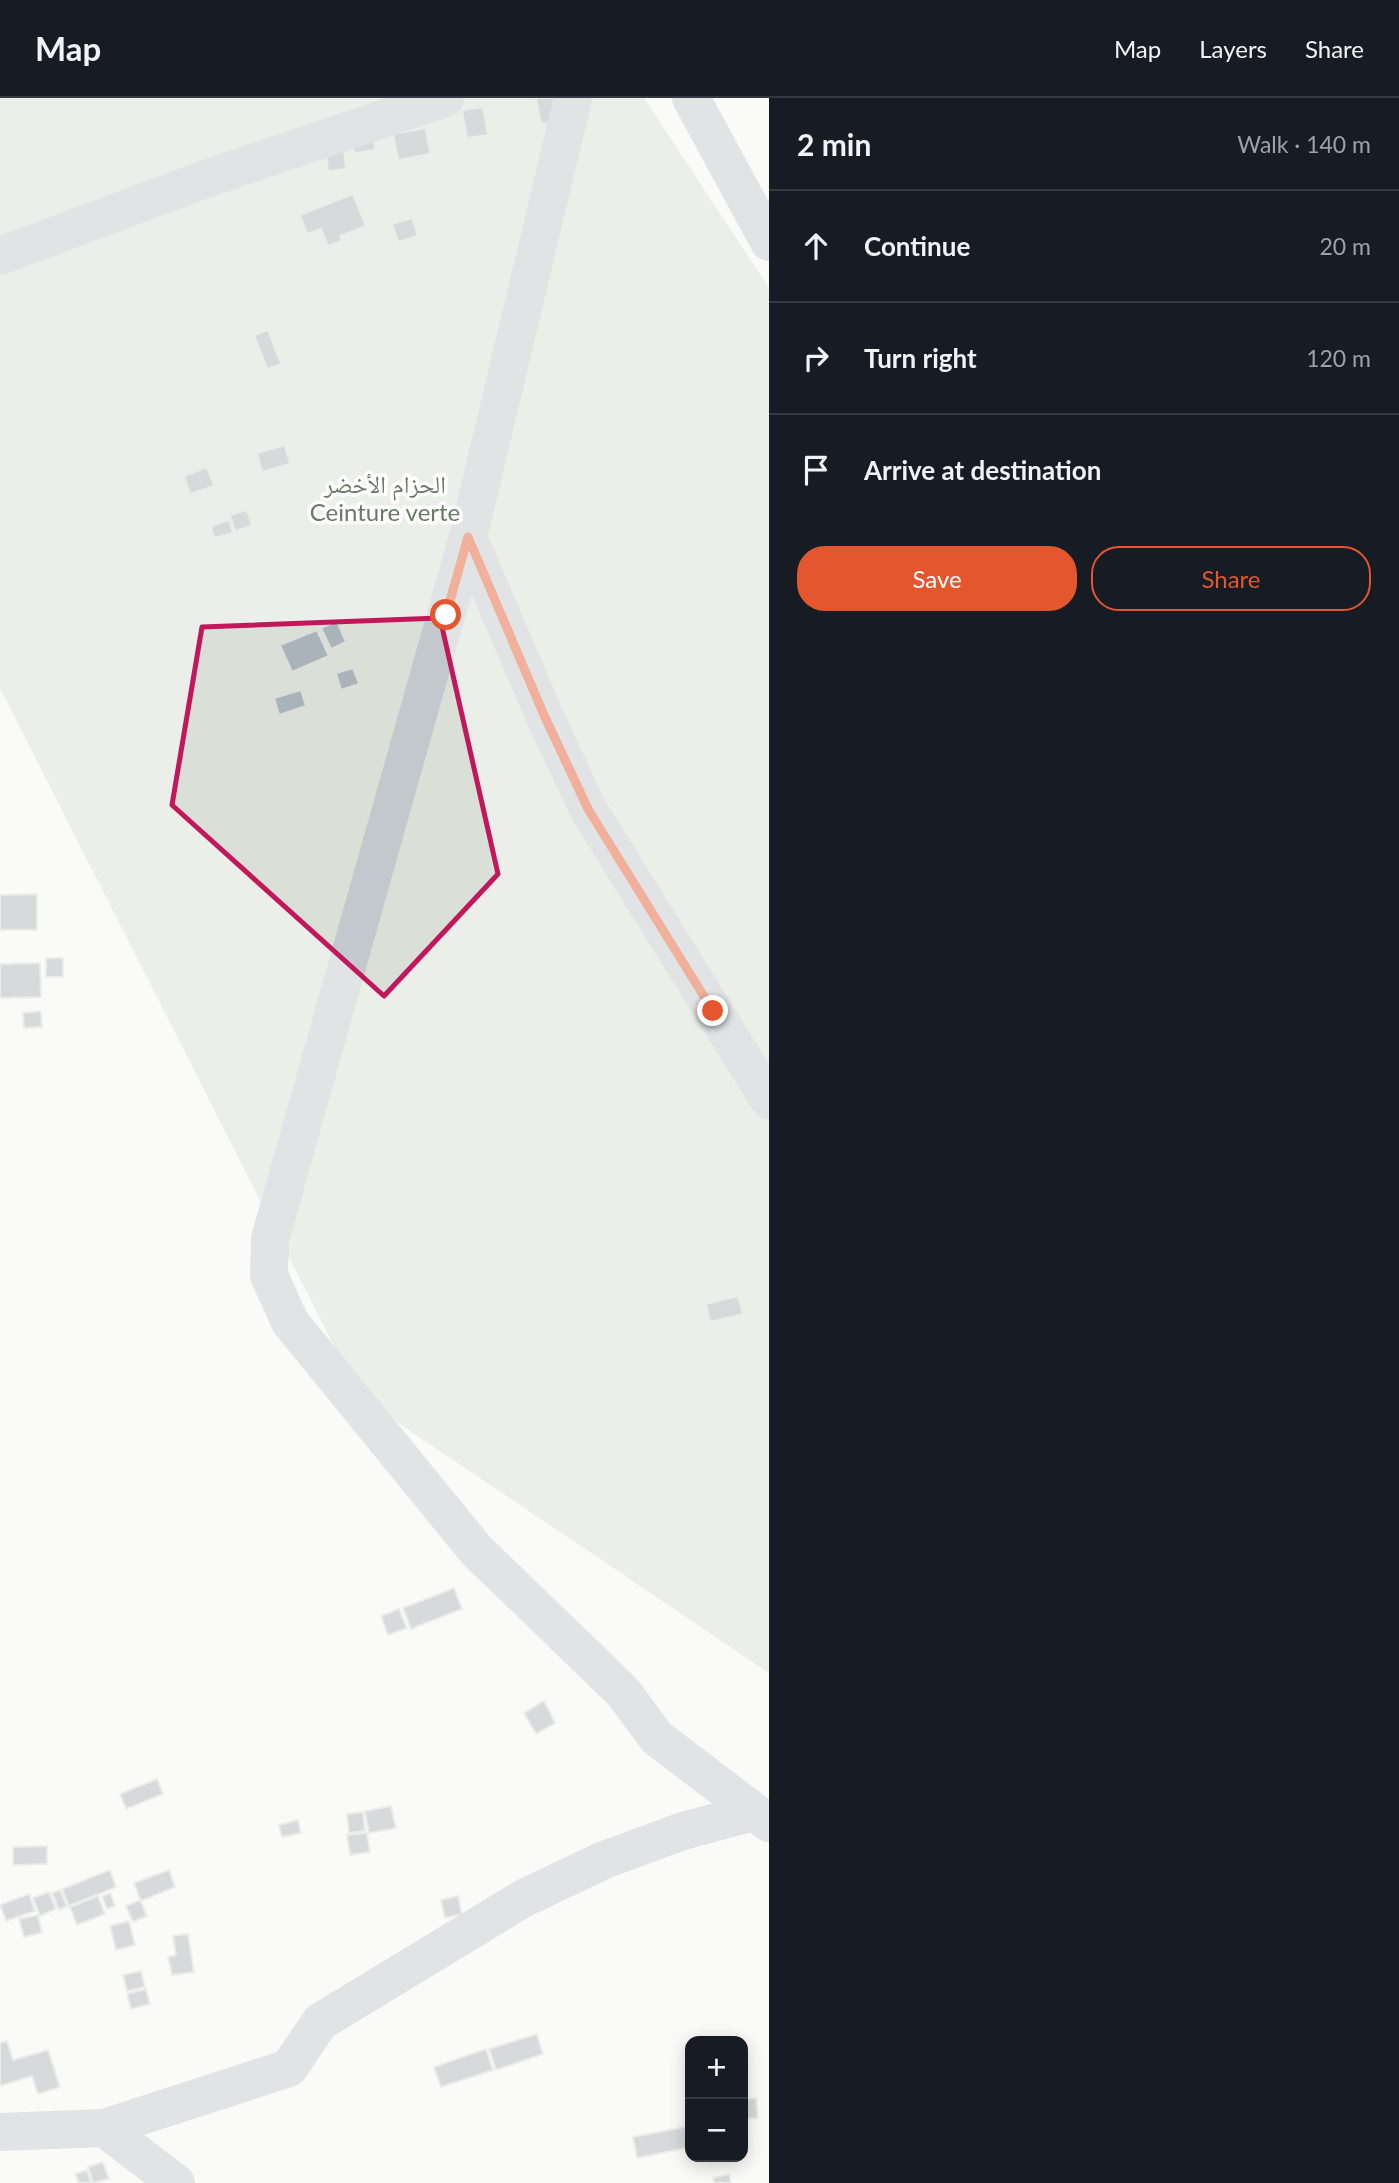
<!DOCTYPE html>
<meta charset="utf-8">
<style>
body{margin:0;font-family:Lato,"Noto Naskh Arabic",sans-serif;background:#20242c;color:#f1f3f6}
.controls{position:absolute;right:21px;bottom:21px;display:grid;overflow:hidden;border-radius:14px;box-shadow:0 4px 18px #0003}
.controls button{width:63px;height:63px;display:grid;place-items:center;padding:0;border:0;border-bottom:2px solid #363941;background:#171b24;color:#f1f3f6;font:35px sans-serif}
.stop{position:absolute;width:21px;height:21px;margin:-16px;border:5px solid #e4572e;border-radius:50%;background:#fff}
.stop.end{background:#e4572e;border-color:#fff;box-shadow:0 2px 7px #0008}
.list{margin:0;padding:0;list-style:none}
h2{display:flex;justify-content:space-between;align-items:center;height:91px;margin:0;padding:0 28px;font-size:30px}
h2 small{font-size:23px;font-weight:400;color:#9ea1a6}
.list li{display:grid;grid-template-columns:46px 1fr auto;gap:21px;align-items:center;box-sizing:border-box;height:112px;padding:0 28px;border-top:2px solid #363941}
.list b{display:block;font-size:26px;white-space:nowrap}
.list em{font-size:23px;font-style:normal;color:#9ea1a6}
.actions{display:flex;gap:14px;padding:21px 28px}
.actions a{flex:1;padding:16px 0;border:2px solid #e4572e;border-radius:28px;text-align:center;font-size:24px;color:#e4572e}
.actions .main{background:#e4572e;color:#fff}
.icon{flex:none;width:38px;height:38px;fill:none;stroke:currentColor;stroke-width:2;stroke-linecap:round;stroke-linejoin:round}
.map{position:relative;flex:none;width:769px;height:2085px;overflow:hidden}
header{display:flex;align-items:center;gap:42px;box-sizing:border-box;height:98px;padding:0 35px;background:#171b24;border-bottom:2px solid #363941}
header strong{font-size:33px}
nav{display:flex;gap:38px;margin-inline-start:auto;font-size:24px}
main{display:flex}
aside{flex:1;background:#171b24}
.map>svg:first-child{display:block}
.green{fill:#dadfd7}
.building{fill:#aab3b9;stroke:#dcdcda;stroke-width:2}
.lines{fill:none;stroke-linecap:round;stroke-linejoin:round}
.minor{stroke:#c3c8cc;stroke-width:38}
.route{stroke:#e4572e;stroke-width:9}
.marked{fill:none;stroke:#c2185b;stroke-width:5;stroke-linejoin:round}
.labels{text-anchor:middle;dominant-baseline:central;stroke-width:7;stroke-linejoin:round;paint-order:stroke}
.park-label{font-size:24px;fill:#687a64;stroke:#fff}
</style>
<header>
<strong>Map</strong>
<nav><a>Map</a><a>Layers</a><a>Share</a></nav>
</header>
<main>
<div class="map">
<svg width="769" height="2085" viewBox="0 0 769 2085">
<rect width="100%" height="100%" fill="#fafaf8"/>
<!-- green -->
<path class="green" d="M0,0H644L769,190V1575L360,1299L0,590Z"/>
<!-- building -->
<path class="building" d="M536,0H557L561,23L541,26Z
M483,9L488,37L467,40L462,12Z
M426,30L430,56L398,62L393,36Z
M373,38L375,52L354,55L352,40Z
M343,43L346,71L328,73L325,45Z
M353,96L366,128L340,138L342,143L328,148L321,131L307,136L300,117Z
M412,120L418,138L398,144L392,126Z
M268,232L281,266L267,271L254,237Z
M285,347L290,366L262,374L257,355Z
M207,369L214,388L190,396L184,378Z
M247,412L252,428L235,433L230,417Z
M229,422L233,435L214,440L211,428Z
M337,523L346,544L331,551L321,530Z
M317,532L329,558L292,574L280,547Z
M353,570L359,586L341,592L336,575Z
M301,592L306,608L279,617L274,600Z
M37,796V832H0V797Z
M46,860H63V879H46Z
M40,865L41,899L0,900V866Z
M41,913L42,929L24,930L23,915Z
M738,1198L743,1216L710,1224L706,1206Z
M454,1490L462,1511L411,1531L403,1510Z
M399,1511L407,1530L388,1537L381,1518Z
M544,1603L555,1625L536,1636L524,1615Z
M157,1681L163,1696L126,1711L120,1696Z
M391,1708L396,1730L369,1735L365,1713Z
M363,1714L365,1733L349,1735L347,1716Z
M298,1722L301,1735L282,1739L279,1727Z
M367,1735L370,1754L350,1757L347,1737Z
M47,1748V1766L13,1767V1749Z
M110,1772L116,1789L69,1808L62,1791Z
M169,1772L175,1789L141,1803L134,1785Z
M60,1792L67,1808L59,1812L52,1795Z
M49,1794L56,1811L40,1818L33,1800Z
M110,1795L115,1808L107,1811L102,1799Z
M29,1796L35,1813L6,1823L0,1807Z
M98,1798L105,1816L77,1827L70,1809Z
M458,1798L462,1816L445,1820L441,1802Z
M140,1802L147,1818L133,1824L126,1808Z
M38,1817L42,1835L24,1839L19,1821Z
M129,1823L135,1847L116,1852L110,1828Z
M188,1836L194,1874L172,1877L168,1859L176,1857L173,1838Z
M141,1873L145,1889L127,1893L123,1877Z
M146,1891L150,1906L131,1911L127,1896Z
M537,1936L543,1956L496,1972L489,1951Z
M7,1943L13,1962L48,1952L60,1989L38,1996L32,1978L0,1988V1945Z
M486,1951L493,1972L441,1989L434,1969Z
M756,2000L758,2020L743,2021V2001Z
M690,2028V2049L637,2060L633,2039Z
M103,2064L109,2081L93,2085L88,2069Z
M87,2072L91,2085H79L75,2076Z
M729,2076L731,2085H714L713,2080Z"/>
<g class="lines">
<!-- minor -->
<path class="minor" d="M573,0L468,439L544,617L588,711L769,1002
M691,0L769,144
M0,158L200,83L445,0
M468,439L270,1141L269,1177L290,1224L476,1452L623,1594L657,1640L769,1725
M104,2030L176,2085
M0,2034L104,2030L289,1970L320,1924L524,1800L604,1762L683,1733L754,1714"/>
</g>
<g class="lines">
<!-- route -->
<path class="route" d="M446,517L468,439L544,617L588,711L713,913"/>
</g>
<!-- marked area -->
<path d="M0 0H769V2085H0ZM440,520L498,776L384,898L172,707L202,529Z" fill="#fafaf8" fill-opacity=".55" fill-rule="evenodd"/>
<path class="marked" d="M440,520L498,776L384,898L172,707L202,529Z"/>
<g class="labels">
<!-- park labels -->
<g class="park-label">
<text x="385" y="385">الحزام الأخضر<tspan x="385" dy="28">Ceinture verte</tspan></text>
</g>
</g>
</svg>
<div class="controls">
<button>+</button>
<button>−</button>
</div>
<div class="stop" style="left:446px;top:517px"></div>
<div class="stop end" style="left:713px;top:913px"></div>
</div>
<aside>
<h2>2 min<small>Walk · 140 m</small></h2>
<ul class="list">
<li><svg class="icon" aria-label="ahead" viewBox="0 0 24 24"><path d="M12 20V5M6 11l6-6 6 6"/></svg><div><b>Continue</b></div><em>20 m</em></li>
<li><svg class="icon" aria-label="right" viewBox="0 0 24 24"><path d="M7 20v-9h11M14 6l5 5-5 5"/></svg><div><b>Turn right</b></div><em>120 m</em></li>
<li><svg class="icon" aria-label="arrive" viewBox="0 0 24 24"><path d="M6 21V4h12l-3 4 3 4H6"/></svg><div><b>Arrive at destination</b></div></li>
</ul>
<div class="actions"><a class="main">Save</a><a>Share</a></div>
</aside>
</main>
